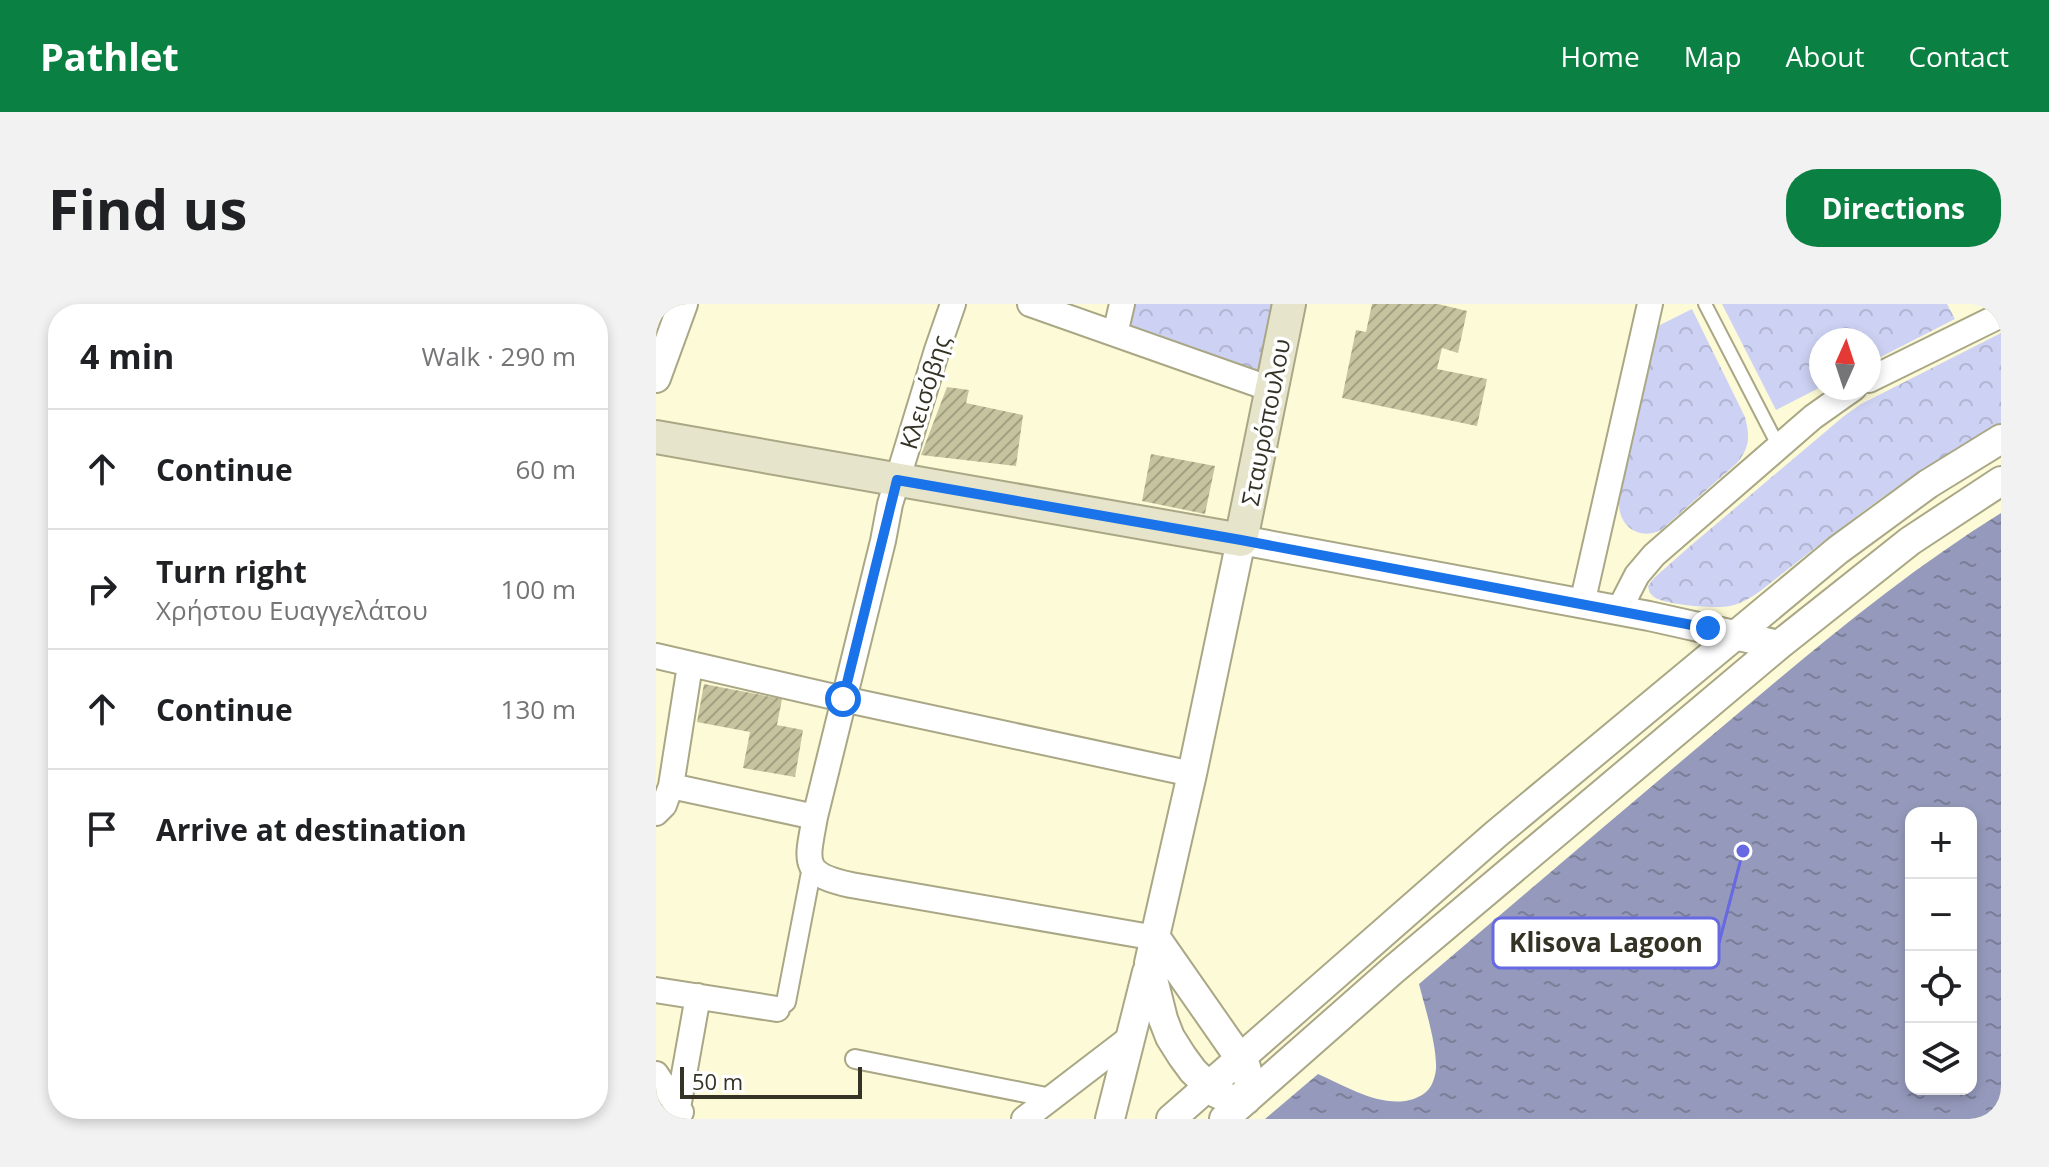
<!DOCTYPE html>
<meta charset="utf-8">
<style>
body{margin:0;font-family:"Open Sans",sans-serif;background:#f2f2f2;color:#202124}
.controls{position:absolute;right:24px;bottom:24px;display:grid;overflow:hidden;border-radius:16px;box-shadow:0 4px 12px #0003}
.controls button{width:72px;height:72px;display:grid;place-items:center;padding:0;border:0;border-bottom:2px solid #e0e0e0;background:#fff;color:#202124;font:40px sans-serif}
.compass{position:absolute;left:1153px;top:24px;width:72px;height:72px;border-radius:50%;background:#fff;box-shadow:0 4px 12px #0003;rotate:3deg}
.scale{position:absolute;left:24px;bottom:20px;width:182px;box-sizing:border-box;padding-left:8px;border:4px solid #343325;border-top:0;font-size:22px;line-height:28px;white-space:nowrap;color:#343325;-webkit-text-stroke:6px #fff;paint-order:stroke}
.stop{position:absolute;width:24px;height:24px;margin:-18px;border:6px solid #1a73e8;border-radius:50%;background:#fff}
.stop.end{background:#1a73e8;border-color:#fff;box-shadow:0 2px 8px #0008}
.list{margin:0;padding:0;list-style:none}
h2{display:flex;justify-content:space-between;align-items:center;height:104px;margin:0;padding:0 32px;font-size:34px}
h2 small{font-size:26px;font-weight:400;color:#757577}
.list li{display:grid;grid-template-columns:52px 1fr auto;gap:24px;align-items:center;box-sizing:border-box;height:120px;padding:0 32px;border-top:2px solid #e0e0e0}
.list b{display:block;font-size:30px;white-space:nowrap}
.list p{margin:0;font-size:26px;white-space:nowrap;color:#757577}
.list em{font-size:26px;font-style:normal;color:#757577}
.icon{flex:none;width:44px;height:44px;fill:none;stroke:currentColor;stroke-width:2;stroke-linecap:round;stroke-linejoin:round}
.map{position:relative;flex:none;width:1345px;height:815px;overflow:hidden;border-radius:32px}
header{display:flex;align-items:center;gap:48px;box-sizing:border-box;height:112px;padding:0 40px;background:#0b8043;color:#fff}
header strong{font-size:38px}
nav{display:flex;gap:44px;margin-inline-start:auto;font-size:28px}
.intro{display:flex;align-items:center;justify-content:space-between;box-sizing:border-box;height:192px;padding:0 48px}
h1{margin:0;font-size:56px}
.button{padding:20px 36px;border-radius:32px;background:#0b8043;color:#fff;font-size:28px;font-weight:700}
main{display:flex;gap:48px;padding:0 48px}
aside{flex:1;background:#fff;border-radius:32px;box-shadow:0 4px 12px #0003}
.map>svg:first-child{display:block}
.park{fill:url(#park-crowns)}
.water{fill:url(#water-ripples);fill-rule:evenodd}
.building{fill:url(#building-hatch)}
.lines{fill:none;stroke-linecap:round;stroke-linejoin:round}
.service-casing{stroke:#a9a785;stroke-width:16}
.pedestrian-casing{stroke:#a9a785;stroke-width:22}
.minor-casing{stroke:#a9a785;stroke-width:28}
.tertiary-casing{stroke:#a9a785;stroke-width:32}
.secondary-casing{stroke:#a9a785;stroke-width:36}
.service{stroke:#fff;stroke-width:12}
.pedestrian{stroke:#fff;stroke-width:18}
.minor{stroke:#fff;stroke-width:24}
.tertiary{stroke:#fff;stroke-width:28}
.secondary{stroke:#e6e4ca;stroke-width:32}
.route{stroke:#1a73e8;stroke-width:10}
.labels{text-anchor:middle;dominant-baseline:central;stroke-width:7;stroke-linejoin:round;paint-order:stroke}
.street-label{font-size:24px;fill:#343325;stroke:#fff}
.leader{fill:none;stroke:#6669e2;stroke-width:3}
.callout-dot{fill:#6669e2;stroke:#fff;stroke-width:3}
.callout{fill:#fff;stroke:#6669e2;stroke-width:3}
.callout-label{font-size:26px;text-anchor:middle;font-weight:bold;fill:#343325}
</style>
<header>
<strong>Pathlet</strong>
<nav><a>Home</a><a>Map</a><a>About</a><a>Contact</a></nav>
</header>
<div class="intro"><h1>Find us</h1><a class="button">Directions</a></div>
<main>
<aside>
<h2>4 min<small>Walk · 290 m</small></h2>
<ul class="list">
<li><svg class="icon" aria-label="ahead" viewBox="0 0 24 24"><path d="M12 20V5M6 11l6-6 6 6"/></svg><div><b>Continue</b></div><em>60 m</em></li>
<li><svg class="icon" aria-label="right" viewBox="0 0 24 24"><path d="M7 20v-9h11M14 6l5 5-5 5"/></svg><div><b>Turn right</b><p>Χρήστου Ευαγγελάτου</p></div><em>100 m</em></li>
<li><svg class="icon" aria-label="ahead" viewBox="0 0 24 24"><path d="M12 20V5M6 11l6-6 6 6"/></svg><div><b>Continue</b></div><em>130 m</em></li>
<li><svg class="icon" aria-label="arrive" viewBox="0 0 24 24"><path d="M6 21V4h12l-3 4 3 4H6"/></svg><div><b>Arrive at destination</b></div></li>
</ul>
</aside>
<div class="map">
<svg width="1345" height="815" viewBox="0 0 1345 815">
<defs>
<pattern id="park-crowns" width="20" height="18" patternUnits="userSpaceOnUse" patternTransform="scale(2)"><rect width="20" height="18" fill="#cdd2f4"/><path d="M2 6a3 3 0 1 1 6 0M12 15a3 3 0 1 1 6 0" fill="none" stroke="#b1b5d1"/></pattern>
<pattern id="water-ripples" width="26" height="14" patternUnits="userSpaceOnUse" patternTransform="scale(2)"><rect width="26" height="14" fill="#959abc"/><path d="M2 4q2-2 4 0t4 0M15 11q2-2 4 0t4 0" fill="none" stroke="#7a7e99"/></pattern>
<pattern id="building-hatch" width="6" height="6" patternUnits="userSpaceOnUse" patternTransform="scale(2)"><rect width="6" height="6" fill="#c6c49f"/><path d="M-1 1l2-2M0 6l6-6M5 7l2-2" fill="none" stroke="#a2a081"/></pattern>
</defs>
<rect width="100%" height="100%" fill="#fdfbd7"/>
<!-- park -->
<path class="park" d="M466,0H633L615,85L459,30Z
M1066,0H1291L1299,15L1213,59V36H1165V83L1120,106Z
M1036,5L1089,113C1094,133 1094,143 1081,159L1005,226C983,237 962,222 963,198L1000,23Z
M1345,29V119C1255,167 1183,225 1103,288C1094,294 1085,300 1074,302C1059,305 1010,301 998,293C993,289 993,287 992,282L998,274L1033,243L1188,112L1205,100Z"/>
<!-- water -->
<path class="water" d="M1345,209V815H609L662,770C692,783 734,810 766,791C775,786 779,775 780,765C781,741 769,704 763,680C868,591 973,501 1079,412C1164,340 1250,268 1345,209ZM1255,509H1315V785H1255Z"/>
<!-- building -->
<path class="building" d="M716,0H782L811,7L802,49L786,44L781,65L831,75L821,122L686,94L700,26L710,28Z
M291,83L313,86L310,99L367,111L360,162L265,151Z
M495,150L559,162L549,210L486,197Z
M48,380L126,395L121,421L147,426L139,473L87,464L94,428L41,418Z"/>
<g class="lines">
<!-- service casing -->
<g class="service-casing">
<path id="service" d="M1049,0L1123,143"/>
</g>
<!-- pedestrian casing -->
<g class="pedestrian-casing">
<path id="pedestrian" d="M121,705L130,698L156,563
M199,755L395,794"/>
</g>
<!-- minor casing -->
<g class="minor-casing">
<path id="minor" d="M297,0L281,46L234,200L227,237L159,513C151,558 144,570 195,581L500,634
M374,0L615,85
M459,30L466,0
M1213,76L1345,11
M926,300L994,0
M963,306L981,271L998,251L1157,113L1198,84
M0,352L187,395L536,470
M15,482L159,513
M0,509L8,501L15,482L34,361
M0,686L121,705
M0,770L25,808
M22,804L42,692
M368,815L475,733"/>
</g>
<!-- tertiary casing -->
<g class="tertiary-casing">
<path id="tertiary" d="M0,74L27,0
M500,634L590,763L593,777L590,796L571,794L560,789L537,767L526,752L514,733L507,715L493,659L536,470L585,236L993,312L1123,341
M454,815L491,668
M515,815L839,531L1182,246L1272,180L1345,135
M568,815L737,666L1123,341L1254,237L1345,177"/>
</g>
<!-- secondary casing -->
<g class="secondary-casing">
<path id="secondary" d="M0,133L585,236L633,0"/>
</g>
<!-- service -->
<use href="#service" class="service"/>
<!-- pedestrian -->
<use href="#pedestrian" class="pedestrian"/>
<!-- minor -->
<use href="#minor" class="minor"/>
<!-- tertiary -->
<use href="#tertiary" class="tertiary"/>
<!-- secondary -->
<use href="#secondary" class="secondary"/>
</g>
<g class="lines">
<!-- route -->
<path class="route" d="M187,395L241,176L585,236L1052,324"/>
</g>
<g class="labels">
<!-- street labels -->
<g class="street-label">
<text transform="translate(268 88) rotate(-73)">Κλεισόβης</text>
<text transform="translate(609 118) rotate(-79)">Σταυρόπουλου</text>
</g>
</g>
<!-- callouts -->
<path class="leader" d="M1087 547L1063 639"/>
<circle class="callout-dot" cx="1087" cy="547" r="8"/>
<rect class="callout" x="837" y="614" width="226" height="50" rx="8"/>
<g class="callout-label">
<text x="950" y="648">Klisova Lagoon</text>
</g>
</svg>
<div class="controls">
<button>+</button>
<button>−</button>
<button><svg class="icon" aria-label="locate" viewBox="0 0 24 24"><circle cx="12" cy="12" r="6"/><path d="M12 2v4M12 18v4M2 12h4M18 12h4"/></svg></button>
<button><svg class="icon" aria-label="layers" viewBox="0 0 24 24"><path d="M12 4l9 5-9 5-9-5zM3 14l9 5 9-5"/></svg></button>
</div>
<svg class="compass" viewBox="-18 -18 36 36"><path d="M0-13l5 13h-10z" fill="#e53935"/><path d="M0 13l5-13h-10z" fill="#757577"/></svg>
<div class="scale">50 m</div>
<div class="stop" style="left:187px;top:395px"></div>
<div class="stop end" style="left:1052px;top:324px"></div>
</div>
</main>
